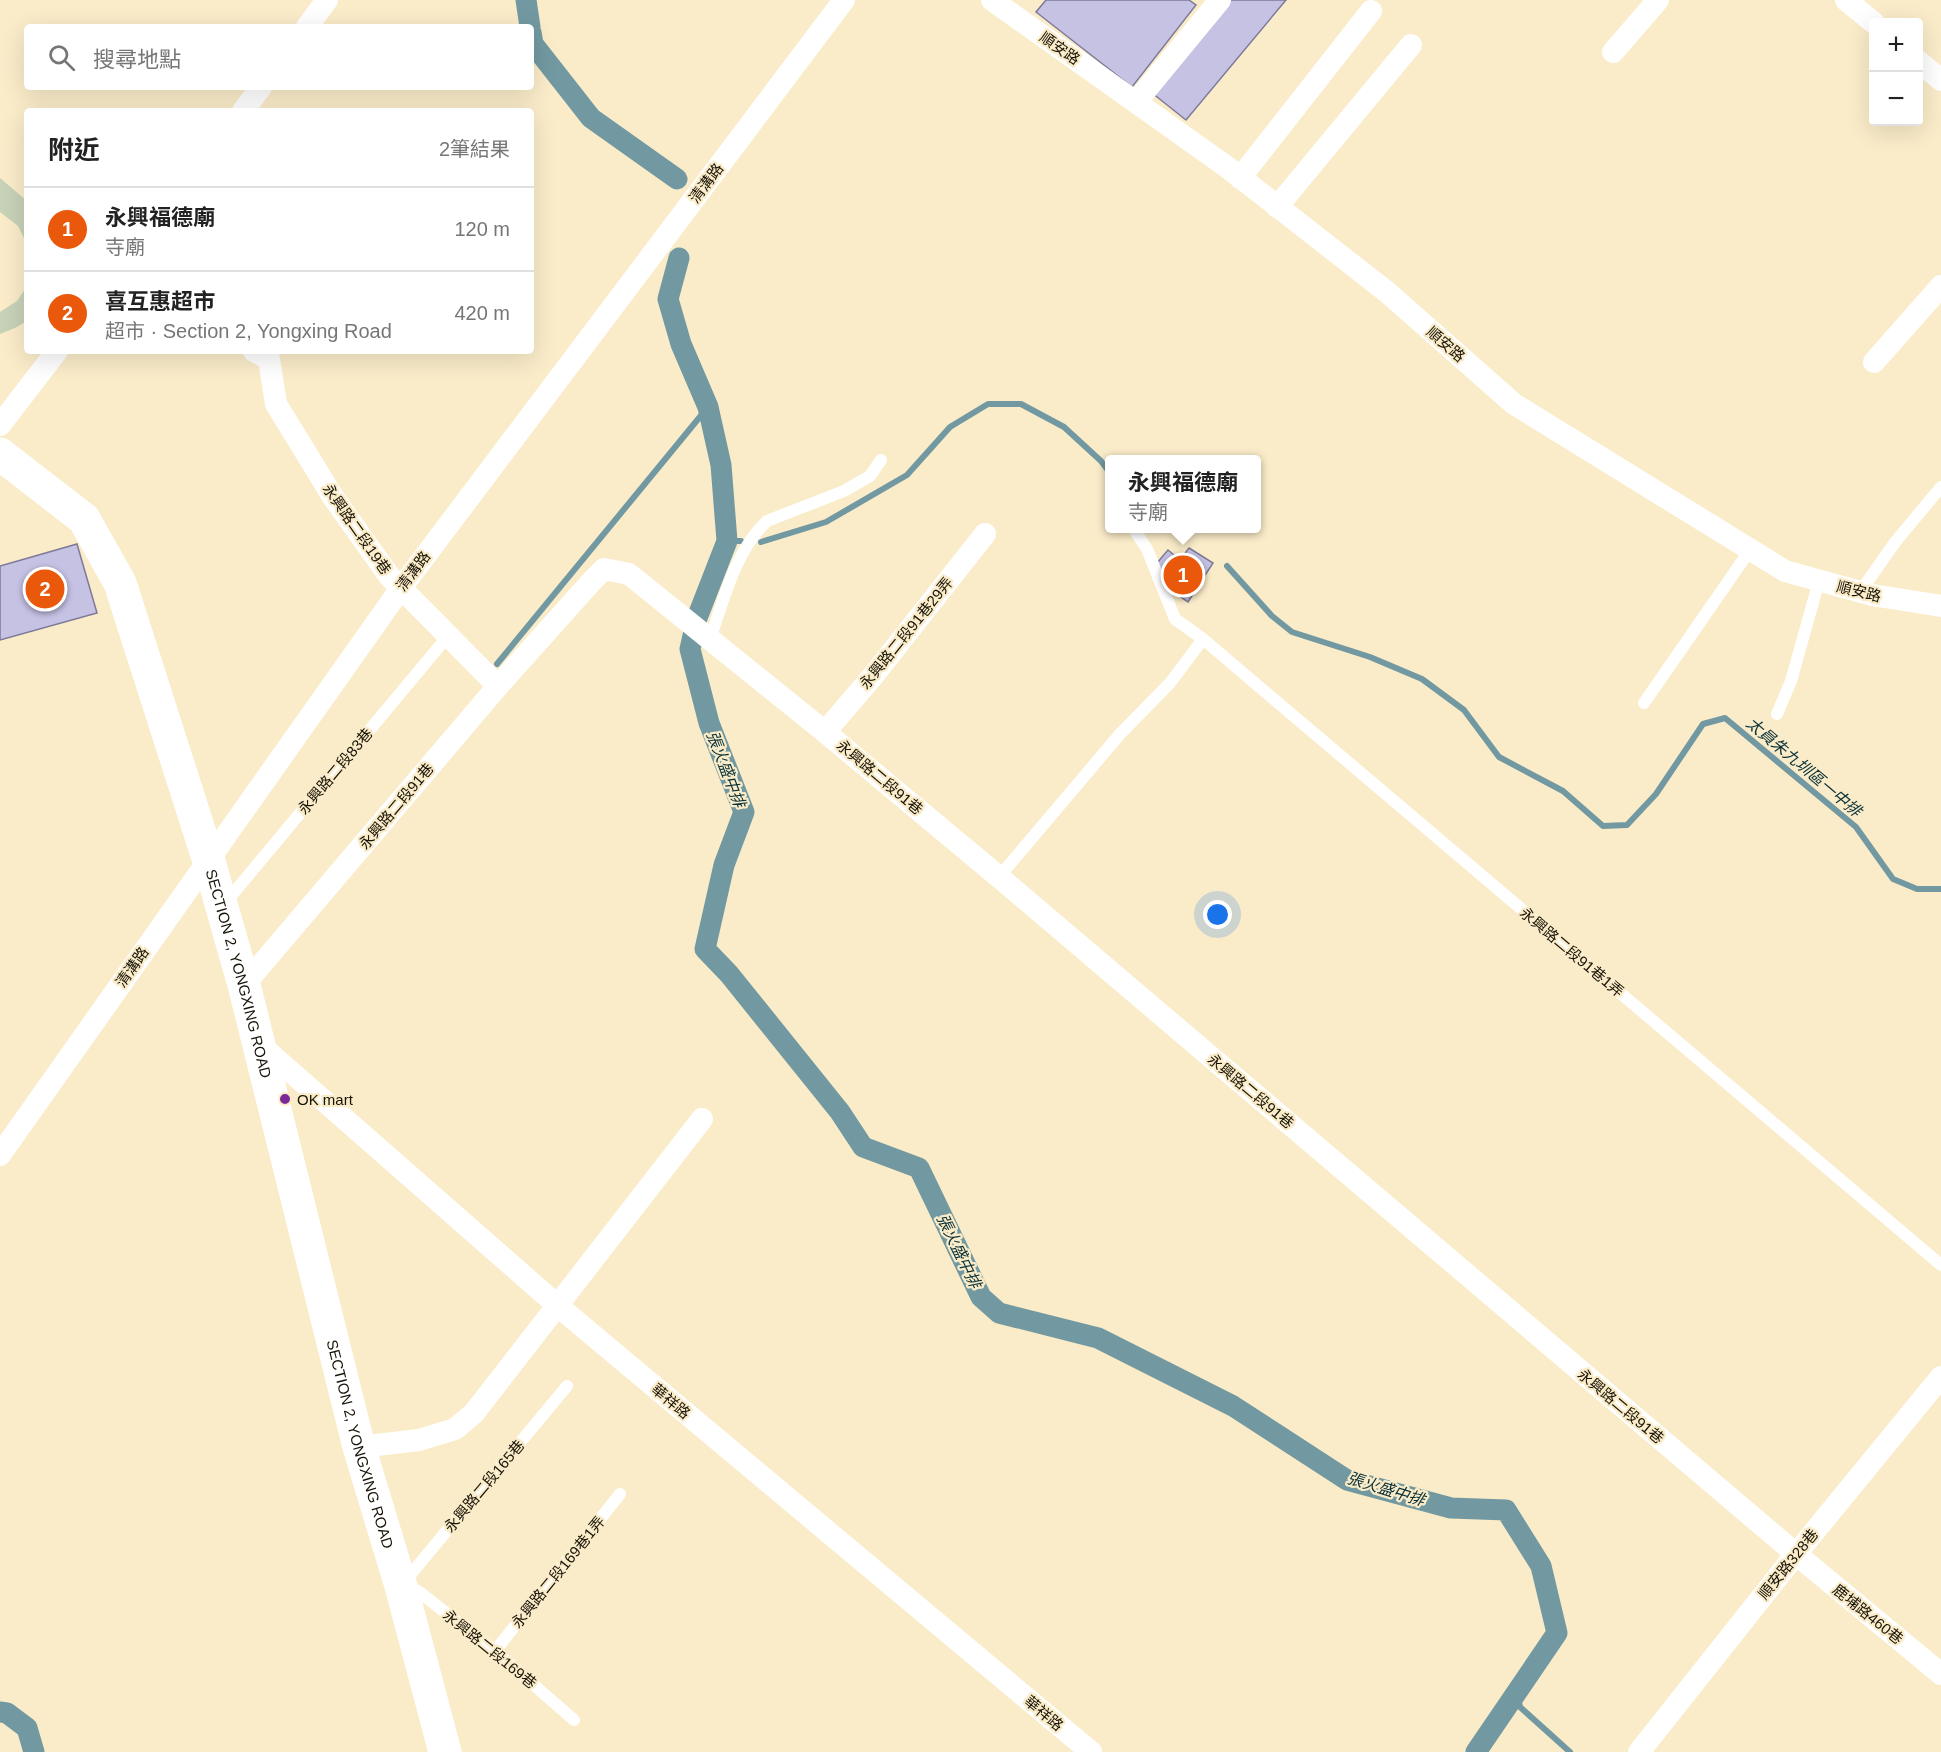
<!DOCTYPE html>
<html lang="zh-TW">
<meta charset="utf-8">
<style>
body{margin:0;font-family:Arial,"Noto Sans TC",sans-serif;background:#f2f2f2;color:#222}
.controls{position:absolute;right:18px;top:18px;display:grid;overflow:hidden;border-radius:6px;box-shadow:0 6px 24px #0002}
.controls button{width:54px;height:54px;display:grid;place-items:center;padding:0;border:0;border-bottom:2px solid #e0e0e0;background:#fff;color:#222;font:30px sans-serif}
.you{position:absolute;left:1218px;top:915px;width:21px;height:21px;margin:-15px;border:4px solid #fff;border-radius:50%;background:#1a73e8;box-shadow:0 0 0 9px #1a73e833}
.badge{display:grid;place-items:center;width:39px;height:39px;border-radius:50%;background:#ea580c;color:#fff;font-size:20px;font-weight:700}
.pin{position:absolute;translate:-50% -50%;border:3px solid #fff;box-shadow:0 2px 6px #0006}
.popup{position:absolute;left:1105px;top:455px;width:156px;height:78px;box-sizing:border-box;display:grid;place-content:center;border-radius:6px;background:#fff;filter:drop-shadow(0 2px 4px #0005);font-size:20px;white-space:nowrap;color:#767676}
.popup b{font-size:22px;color:#222}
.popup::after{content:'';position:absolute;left:50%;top:100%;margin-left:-12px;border:12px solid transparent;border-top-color:#fff}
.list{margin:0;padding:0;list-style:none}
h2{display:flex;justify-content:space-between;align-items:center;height:78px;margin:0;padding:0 24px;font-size:26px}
h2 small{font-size:20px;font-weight:400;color:#767676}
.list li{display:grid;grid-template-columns:39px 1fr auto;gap:18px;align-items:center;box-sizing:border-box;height:84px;padding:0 24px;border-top:2px solid #e0e0e0}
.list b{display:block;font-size:22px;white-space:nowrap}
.list p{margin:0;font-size:20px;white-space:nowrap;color:#767676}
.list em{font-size:20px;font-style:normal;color:#767676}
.icon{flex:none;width:33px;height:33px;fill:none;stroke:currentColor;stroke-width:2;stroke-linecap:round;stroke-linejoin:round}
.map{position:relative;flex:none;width:1941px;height:1752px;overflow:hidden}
.search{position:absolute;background:#fff;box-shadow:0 6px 24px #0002;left:24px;top:24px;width:510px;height:66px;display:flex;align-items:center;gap:15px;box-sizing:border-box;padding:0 21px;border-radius:6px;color:#767676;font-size:22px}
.panel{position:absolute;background:#fff;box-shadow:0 6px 24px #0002;left:24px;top:108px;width:510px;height:246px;border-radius:6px}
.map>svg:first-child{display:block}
.green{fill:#c7d2b7}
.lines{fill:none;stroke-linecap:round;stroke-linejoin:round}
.stream{stroke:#7299a1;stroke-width:6}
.canal{stroke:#7299a1;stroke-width:21}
.building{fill:#c6c2e4;stroke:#7d7998;stroke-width:1.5}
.lane{stroke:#fff;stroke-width:12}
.street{stroke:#fff;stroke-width:22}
.secondary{stroke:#fff;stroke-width:33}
.poi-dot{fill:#7b2999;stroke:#faecc9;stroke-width:2}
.labels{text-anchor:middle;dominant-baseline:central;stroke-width:4.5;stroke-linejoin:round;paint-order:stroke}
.street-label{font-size:15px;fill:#181307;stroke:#faecc9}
.poi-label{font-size:15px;fill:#181307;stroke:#faecc9;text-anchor:start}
.water-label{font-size:16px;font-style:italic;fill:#083038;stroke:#faecc9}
</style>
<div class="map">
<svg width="1941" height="1752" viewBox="0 0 1941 1752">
<rect width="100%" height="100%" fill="#faecc9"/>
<!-- green -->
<path class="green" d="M0,178L27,201V244L18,226L0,212Z
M27,286V321L15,328L0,334V312L17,301Z"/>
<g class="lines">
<!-- stream -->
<path class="stream" d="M727,541H741
M761,542L826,522L907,475L950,427L988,404H1021L1064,427L1101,461L1110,473
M1227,566L1272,616L1292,632L1370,657L1422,679L1464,710L1499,757L1563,791L1603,826L1627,825L1656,794L1703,724L1725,718L1856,827L1893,879L1917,889H1941
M497,664L708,407
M1517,1692L1520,1707L1570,1752"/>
<!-- canal -->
<path class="canal" d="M526,0L530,27
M531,32L533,44L591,118L677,179
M679,258L668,299L681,344L708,407L721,465L727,541L697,618L690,649L709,723L744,812L724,865L705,949L729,974L840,1112L863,1147L919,1168L981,1297L999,1313L1098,1338L1233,1406L1347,1480L1451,1508L1506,1510L1541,1566L1557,1633L1476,1752
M0,1712L7,1713L27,1728L34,1752"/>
</g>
<!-- building -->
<path class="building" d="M1046,0H1189L1196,5L1132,87L1036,12Z
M1229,0H1286L1186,120L1152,93Z
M77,544L97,613L0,640V566Z
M1189,548L1213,563L1188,602L1165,586L1157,563L1168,550L1180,560Z"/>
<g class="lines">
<!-- lane -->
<path class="lane" d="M1133,528L1147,549L1175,619L1203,639L1941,1265
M1860,592L1896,541L1941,487
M710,639C724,599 735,551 767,521L844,491L870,476L881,460
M1644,703L1750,550
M1777,714L1791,681L1819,581
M999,877L1120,734L1170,683L1203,639
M226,902L448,636
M567,1386L401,1586L418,1591L495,1651L574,1720
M495,1651L620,1494"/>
<!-- street -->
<path class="street" d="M992,0L1227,167L1387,292L1514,404L1785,571L1872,595L1941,606
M1846,0L1874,23
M307,27L327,0
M1613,52L1658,0
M1918,61L1941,80
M1136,102L1220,0
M243,111L261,87
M1240,178L1371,11
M1277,207L1411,45
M254,351L269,359L276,404L333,497L390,577L498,686
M1874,362L1941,286
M0,425L57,351
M825,732L873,676L985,534
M244,985L498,686L592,581L604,569L629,574L825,732L999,877L1796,1554L1941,1674
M258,1043L558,1306L1091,1752
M0,1155L401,588L844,0
M359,1447L419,1440L455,1429L474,1413L702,1119
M1639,1752L1796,1554L1941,1377"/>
<!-- secondary -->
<path class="secondary" id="s1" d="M0,454L84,519L120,583L208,858L244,985L359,1447L401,1586L445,1752"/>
</g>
<!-- markers -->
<circle class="poi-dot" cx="285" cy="1099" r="6"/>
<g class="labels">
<!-- street labels -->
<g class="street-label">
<text transform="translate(1060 48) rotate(35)">順安路</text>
<text transform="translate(706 183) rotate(-53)">清溝路</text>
<text transform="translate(1446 344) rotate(41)">順安路</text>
<text transform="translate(357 529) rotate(55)">永興路二段19巷</text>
<text transform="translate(413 571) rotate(-53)">清溝路</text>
<text transform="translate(1859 591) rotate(14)">順安路</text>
<text transform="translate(906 633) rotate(-51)">永興路二段91巷29弄</text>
<text transform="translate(335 771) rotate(-50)">永興路二段83巷</text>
<text transform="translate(880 777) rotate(40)">永興路二段91巷</text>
<text transform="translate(396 806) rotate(-50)">永興路二段91巷</text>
<text transform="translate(1572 952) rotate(40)">永興路二段91巷1弄</text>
<text transform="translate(132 967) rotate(-55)">清溝路</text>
<text stroke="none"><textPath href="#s1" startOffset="588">SECTION 2, YONGXING ROAD</textPath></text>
<text transform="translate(1251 1091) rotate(40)">永興路二段91巷</text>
<text transform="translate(671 1401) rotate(40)">華祥路</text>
<text transform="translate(1621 1406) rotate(40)">永興路二段91巷</text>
<text stroke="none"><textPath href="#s1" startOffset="1074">SECTION 2, YONGXING ROAD</textPath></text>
<text transform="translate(484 1486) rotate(-50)">永興路二段165巷</text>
<text transform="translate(1788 1564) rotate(-51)">順安路328巷</text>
<text transform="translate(558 1572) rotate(-51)">永興路二段169巷1弄</text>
<text transform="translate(1868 1614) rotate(39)">鹿埔路460巷</text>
<text transform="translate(490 1649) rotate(39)">永興路二段169巷</text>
<text transform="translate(1044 1713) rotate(40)">華祥路</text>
</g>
<!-- poi labels -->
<g class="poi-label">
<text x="297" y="1099">OK mart</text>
</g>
<!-- water labels -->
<g class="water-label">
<text transform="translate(1804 767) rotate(40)">太員朱九圳區一中排</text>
<text transform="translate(726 769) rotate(69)">張火盛中排</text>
<text transform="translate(959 1251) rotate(64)">張火盛中排</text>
<text transform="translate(1386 1489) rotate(17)">張火盛中排</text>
</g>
</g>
</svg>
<div class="controls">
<button>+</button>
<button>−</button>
</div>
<div class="you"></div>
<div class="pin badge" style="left:1183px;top:575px">1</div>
<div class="popup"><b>永興福德廟</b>寺廟</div>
<div class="pin badge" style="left:45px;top:589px">2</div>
<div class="search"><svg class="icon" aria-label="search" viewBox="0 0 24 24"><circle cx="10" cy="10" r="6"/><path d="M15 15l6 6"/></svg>搜尋地點</div>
<section class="panel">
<h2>附近<small>2筆結果</small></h2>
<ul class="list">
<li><span class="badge">1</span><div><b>永興福德廟</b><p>寺廟</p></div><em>120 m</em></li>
<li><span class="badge">2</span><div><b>喜互惠超市</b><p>超市 · Section 2, Yongxing Road</p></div><em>420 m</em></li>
</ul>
</section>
</div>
